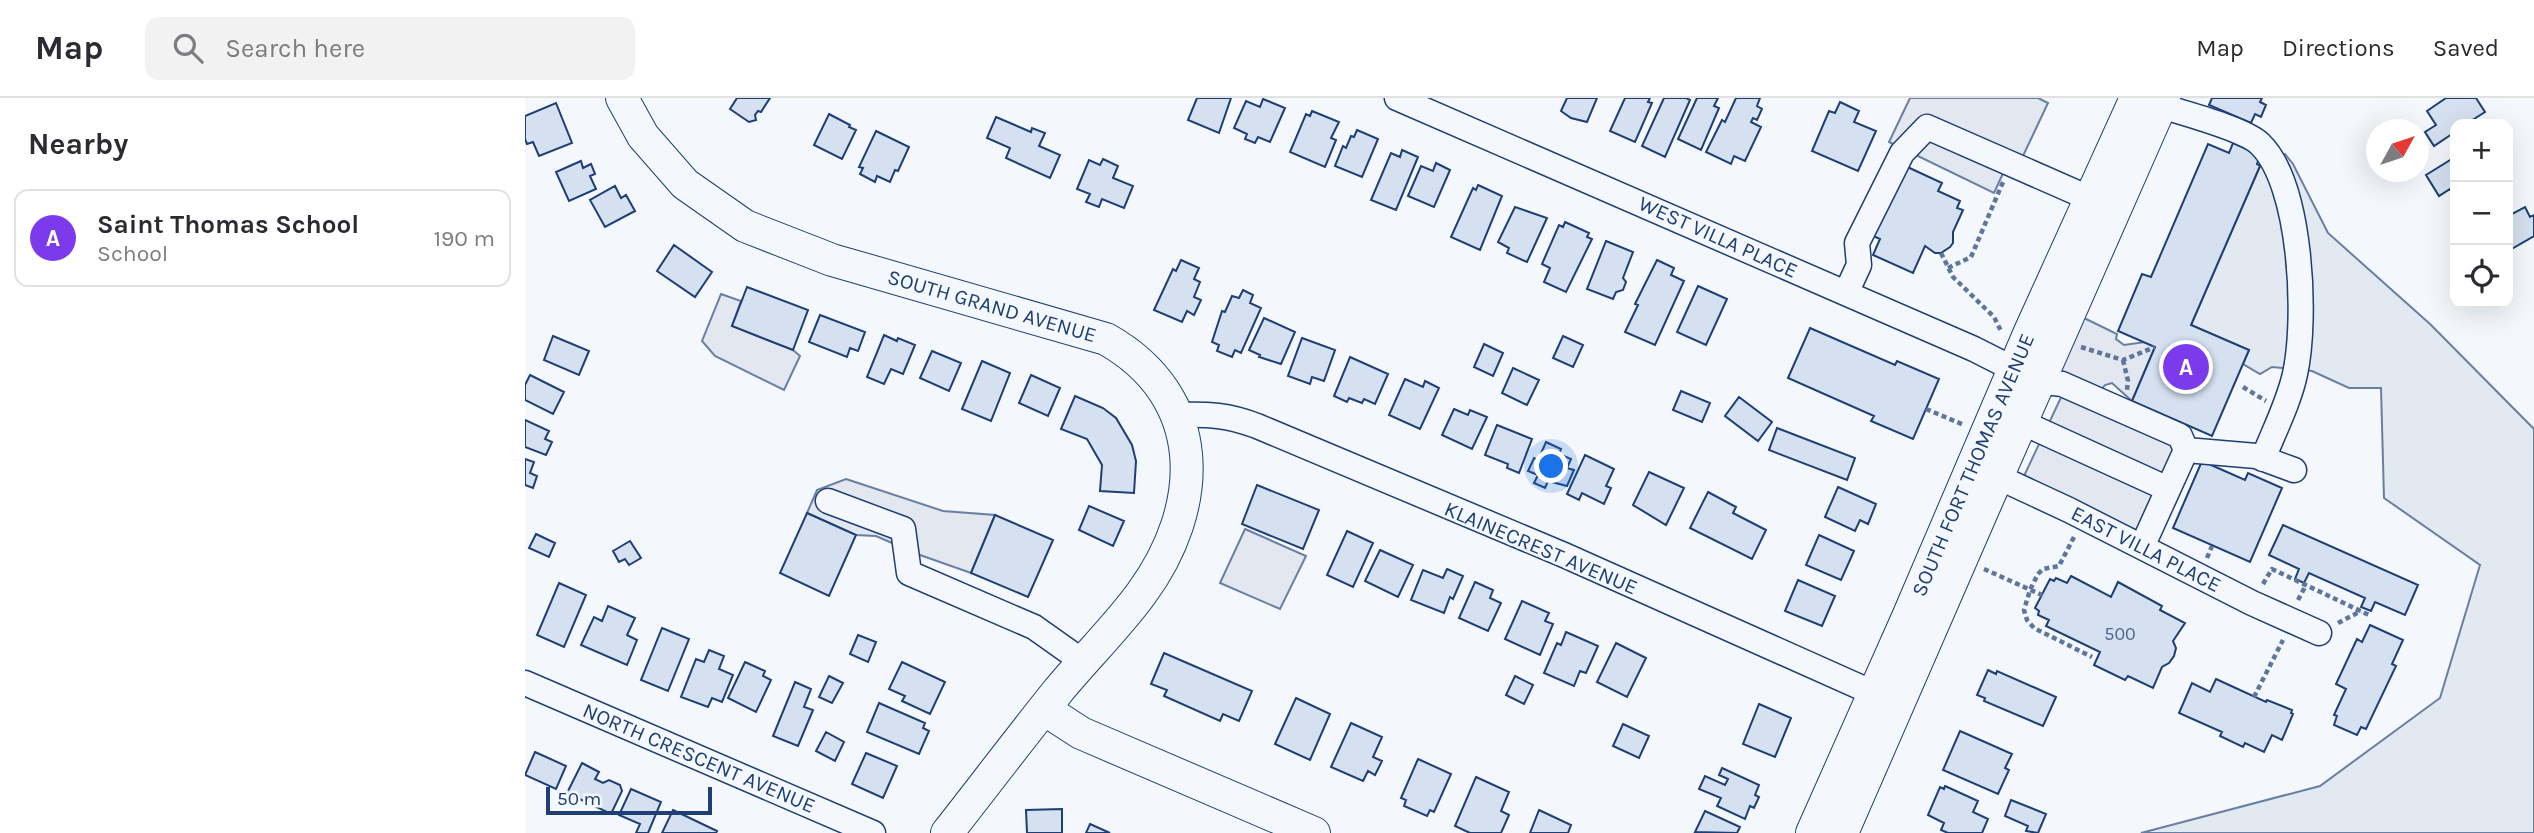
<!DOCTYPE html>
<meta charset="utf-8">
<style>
body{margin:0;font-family:Karla,sans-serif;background:#f2f2f3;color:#2b2b33}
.controls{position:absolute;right:21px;top:21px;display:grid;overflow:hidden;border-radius:14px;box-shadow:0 7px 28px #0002}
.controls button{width:63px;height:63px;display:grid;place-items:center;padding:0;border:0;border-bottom:2px solid #e1e1e2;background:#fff;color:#2b2b33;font:35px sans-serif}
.compass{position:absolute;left:1841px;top:21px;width:63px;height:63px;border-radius:50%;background:#fff;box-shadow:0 7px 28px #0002;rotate:50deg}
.scale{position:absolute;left:21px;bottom:18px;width:166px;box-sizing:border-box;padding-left:7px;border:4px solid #1d3f73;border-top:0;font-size:19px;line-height:24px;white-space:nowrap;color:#1d3f73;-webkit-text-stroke:5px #f4f7fb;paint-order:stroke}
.you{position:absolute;left:1027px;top:369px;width:24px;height:24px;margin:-18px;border:5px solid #fff;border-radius:50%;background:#1a73e8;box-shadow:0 0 0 10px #1a73e833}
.badge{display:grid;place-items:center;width:46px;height:46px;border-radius:50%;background:#7c3aed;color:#fff;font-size:23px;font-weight:700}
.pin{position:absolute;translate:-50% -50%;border:4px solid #fff;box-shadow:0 2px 7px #0006}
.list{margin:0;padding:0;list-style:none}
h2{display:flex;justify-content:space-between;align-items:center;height:91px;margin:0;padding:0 28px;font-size:30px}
h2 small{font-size:23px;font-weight:400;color:#7c7c81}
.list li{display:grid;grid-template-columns:46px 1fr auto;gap:21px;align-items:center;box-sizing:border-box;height:98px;margin:0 14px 14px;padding:0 14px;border:2px solid #e1e1e2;border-radius:14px}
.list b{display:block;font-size:26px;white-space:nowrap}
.list p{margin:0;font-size:23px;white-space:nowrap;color:#7c7c81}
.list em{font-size:23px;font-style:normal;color:#7c7c81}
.icon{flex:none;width:38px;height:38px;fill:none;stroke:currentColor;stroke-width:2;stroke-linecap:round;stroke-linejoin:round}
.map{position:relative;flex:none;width:2009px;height:735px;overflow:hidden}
header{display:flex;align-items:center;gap:42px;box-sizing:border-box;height:98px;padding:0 35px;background:#fff;border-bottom:2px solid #e1e1e2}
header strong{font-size:33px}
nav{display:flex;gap:38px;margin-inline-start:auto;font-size:24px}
.search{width:490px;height:63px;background:#f2f2f3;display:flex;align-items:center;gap:18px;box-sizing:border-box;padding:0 24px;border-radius:14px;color:#7c7c81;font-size:26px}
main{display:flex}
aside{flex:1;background:#fff}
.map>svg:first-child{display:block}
.green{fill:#e3e9f0;stroke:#687fa3;stroke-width:2}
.parking{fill:#e3e8f0;stroke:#687fa3;stroke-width:2}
.building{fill:#d5e0f0;stroke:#1d3f73;stroke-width:2}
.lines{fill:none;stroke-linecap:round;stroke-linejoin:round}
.minor-casing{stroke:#1d3f73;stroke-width:27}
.major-casing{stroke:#1d3f73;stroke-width:34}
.path{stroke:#5e769c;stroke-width:4.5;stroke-dasharray:5 3.5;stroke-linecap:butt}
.minor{stroke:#f4f7fb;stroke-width:24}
.major{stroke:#f4f7fb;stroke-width:32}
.labels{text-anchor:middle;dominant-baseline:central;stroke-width:5;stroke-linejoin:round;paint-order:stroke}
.number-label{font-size:18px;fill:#4b6792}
.street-label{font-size:21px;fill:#1d3f73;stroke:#f4f7fb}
</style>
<header>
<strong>Map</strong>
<div class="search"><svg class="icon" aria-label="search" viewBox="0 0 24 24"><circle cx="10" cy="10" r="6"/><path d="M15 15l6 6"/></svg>Search here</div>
<nav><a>Map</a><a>Directions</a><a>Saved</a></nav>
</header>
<main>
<aside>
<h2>Nearby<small></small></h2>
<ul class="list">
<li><span class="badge">A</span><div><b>Saint Thomas School</b><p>School</p></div><em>190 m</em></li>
</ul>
</aside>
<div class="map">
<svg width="2009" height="735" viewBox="0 0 2009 735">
<rect width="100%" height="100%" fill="#f4f7fb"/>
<!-- green -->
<path class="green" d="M1760,56L1768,66L1803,135L1905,226L2009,331V735H1616L1795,688L1915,600L1955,467L1859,400L1856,290H1824L1787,273L1747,269L1735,276L1718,266L1724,252L1666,227L1735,68Z"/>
<!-- parking -->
<path class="parking" d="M1385,0H1513L1523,5L1490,75L1480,71L1469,95L1364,44Z
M196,196L216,203L207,228L268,252L275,258L259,292L190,258L177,243Z
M1559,220L1592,236L1591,241L1599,247L1620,244L1630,249L1607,303L1587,285L1580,287L1576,292L1535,274L1544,239L1550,241Z
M1539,293L1667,353L1625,439L1499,378Z
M321,381L418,413L470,417L446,475L395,457L351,438L331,437L282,415L292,392Z
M720,431L781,458L755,511L695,485Z"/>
<!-- building -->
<path class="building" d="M212,0H245L236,14L233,13L230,17L231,22L224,24L205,11Z
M672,0H706L694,35L663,22Z
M1042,0H1072L1062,24L1046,20L1036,13Z
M1100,0H1125L1123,4L1127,5L1110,44L1085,33Z
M1139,0H1161L1165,2L1140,59L1117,48Z
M1172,0H1193L1189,8L1194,10L1176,52L1153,41Z
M1211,0H1235L1232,8L1237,11L1232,22L1228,20L1226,24L1236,29L1220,63L1209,58L1206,66L1181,54L1197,22L1200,24Z
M1687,0H1737L1735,4L1741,7L1736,19L1730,16L1726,25L1684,7Z
M1921,0H1951L1960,14L1941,26H1930V34L1909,48L1900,34L1911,27L1902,13Z
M738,1L760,10L745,44L733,39L730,45L720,41L722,36L709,30L721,3L735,9Z
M1315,4L1334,13L1329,24L1351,33L1333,73L1287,53L1304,13L1310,15Z
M31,5L47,45L14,58L8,44L2,46L0,41V18Z
M787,13L814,24L806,40L811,42L800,69L765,54L781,16L785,18Z
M304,16L325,27L324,29L331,32L317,61L289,47Z
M471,19L506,34L507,30L520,35L514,48L535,57L525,80L481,60L485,50L462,40Z
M832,32L853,41L837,79L810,68L818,48L821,50L826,38L829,39Z
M351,33L384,49L373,73L370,72L365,84L352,78L350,84L335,76L338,70L334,69Z
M1708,45L1735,57L1732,66L1735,68L1666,227L1724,252L1687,338L1607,303L1630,249L1593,233L1617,176L1626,179L1683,46L1704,55Z
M877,52L893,59L871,112L846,102L866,55L875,59Z
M1930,59V100L1925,91L1914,98L1901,77Z
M578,61L593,68L588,80L608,88L599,110L577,101L574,109L561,104L565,96L552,91L564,62L575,67Z
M56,63L58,70L66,66L70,76L65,78L71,91L44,103L31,74Z
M911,65L925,72L909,109L883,98L896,68L908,73Z
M1376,66L1417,85L1413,93L1435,103L1432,110L1438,112L1428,134V145L1425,149L1416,155H1410L1400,148L1388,175L1348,157L1355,141L1344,136Z
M953,87L977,98L955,152L926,139L948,90L951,92Z
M90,88L96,100L101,97L110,113L80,129L65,102Z
M990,109L1022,120L1002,164L982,155L984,150L973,144Z
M2000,109L2005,119L2009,117V138L1983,153V118Z
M1040,124L1064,135L1062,139L1067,141L1041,194L1019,184L1025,170L1017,166L1034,127L1038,129Z
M1081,143L1108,154L1098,180L1101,184L1098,192L1091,194L1088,201L1062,191Z
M149,147L187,174L170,199L132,173Z
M656,162L674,170L669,181L675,184L669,199L676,202L669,217L662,213L657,224L629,212L648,171L651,173Z
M1132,162L1149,170L1146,177L1159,183L1130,247L1100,234L1113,207L1110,206Z
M1173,188L1202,201L1181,247L1152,234Z
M222,189L283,212L268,252L207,228Z
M718,192L728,197L725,205L736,210L716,255L710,252L707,259L692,253L694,247L687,244L697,213L700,214L707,198L714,200Z
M295,217L340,234L333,253L325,250L322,259L284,244Z
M739,220L770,234L756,266L734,259L735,257L724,252Z
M1285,230L1370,267L1372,263L1414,281L1388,341L1346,323L1349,318L1263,280Z
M359,237L372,243L373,240L390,247L378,276L366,271L359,286L342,279Z
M28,238L64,253L54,277L19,262Z
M1038,238L1058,247L1048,269L1028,260Z
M777,240L810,252L799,283L787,279L785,286L763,278Z
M959,246L978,255L968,278L949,269Z
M407,253L436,265L424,293L395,280Z
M825,259L863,276L850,306L839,301L837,305L824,300L822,304L809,298Z
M457,263L485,275L466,323L437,311Z
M988,270L1014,282L1002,307L977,295Z
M5,277L39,294L28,316L0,302V287Z
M506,277L535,290L523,318L494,305Z
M880,281L898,289L900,283L914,290L895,331L864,317Z
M1156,293L1185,305L1177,324L1148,312Z
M550,298L578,310L591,320L607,347L611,363L609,395L575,393L577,367L562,341L536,331Z
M1214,299L1247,324L1233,343L1200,318Z
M929,311L943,317L945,312L962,319L947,351L917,337Z
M0,322L24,333L20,341L27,344L21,357L0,349Z
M972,327L1007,341L994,375L982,370L983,366L960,357Z
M1252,330L1330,360L1322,382L1244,352Z
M1021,344L1036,351L1034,356L1046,361L1042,370L1049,372L1042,388L1023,383L1020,390L1009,385L1013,377L1003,373L1009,360L1013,362Z
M1060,357L1089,371L1081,388L1086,390L1079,406L1057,395L1054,402L1042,396Z
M0,361L9,364L5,375L12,378L8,390L0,387Z
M1677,363L1720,382L1723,375L1757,390L1725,464L1648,430Z
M1124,374L1159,390L1141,427L1108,407Z
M732,387L794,412L778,451L717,426Z
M1313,389L1351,406L1343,426L1335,422L1330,433L1300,419Z
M1183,394L1211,409L1208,415L1241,432L1227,461L1165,430Z
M564,408L599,423L588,448L554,432Z
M282,415L331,437L304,498L255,475Z
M470,417L528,442L503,499L446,475Z
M1758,427L1893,487L1880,517L1850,504L1846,513L1836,509L1840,500L1784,475L1779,485L1770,481L1774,471L1744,457Z
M822,433L848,445L828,489L802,477Z
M11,436L30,445L24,459L4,450Z
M1294,437L1329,453L1316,482L1281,467Z
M105,443L116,460L104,467L100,461L94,464L88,453Z
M855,452L888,467L873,499L840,483Z
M922,471L938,478L928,501L925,499L919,515L886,502L898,472L918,480Z
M1546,478L1586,499L1593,484L1637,508L1635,512L1660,525L1648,543L1651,550L1649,558L1644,565L1637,569L1628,590L1603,578L1600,582L1569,567L1575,554L1521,528L1524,522L1513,517L1514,513L1510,510L1525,481L1529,483L1531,480L1542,485Z
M1273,482L1310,498L1297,528L1260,513Z
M950,484L968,492L965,500L976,505L963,533L934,520Z
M34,485L61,497L39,549L12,537Z
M997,503L1024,515L1020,523L1028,526L1015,557L980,541Z
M83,508L110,520L102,537L112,542L102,567L56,547L69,519L77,523Z
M1845,527L1878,542L1867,566L1871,568L1841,631L1836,629L1832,637L1809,627L1812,618L1809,617L1821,591L1811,586L1832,541L1837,544Z
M137,530L164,541L143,593L116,582Z
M1041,534L1073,548L1061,575L1055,573L1049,588L1019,575L1032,545L1036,547Z
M333,537L351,544L343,564L325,556Z
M1091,545L1121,560L1102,599L1072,584Z
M184,552L199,558L194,571L208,577L197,604L187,600L183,609L156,599L171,561L179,564Z
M639,555L727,593L714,623L698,616L695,623L639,598L642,592L626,586Z
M220,564L240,573L238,578L246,582L231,614L203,600Z
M377,564L420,584L405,616L377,603L380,598L364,591Z
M1463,572L1471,576L1472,573L1531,599L1518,628L1459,603L1460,600L1452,597Z
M304,578L318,585L307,605L294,599Z
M990,578L1008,587L999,606L981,597Z
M1691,581L1741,604L1742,602L1767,612L1766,615L1768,616L1757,642L1747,637L1739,654L1720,645L1718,649L1695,638L1697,634L1654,615L1667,585L1685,594Z
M270,584L286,591L279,609L288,612L273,648L248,638Z
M771,600L805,616L785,662L750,646Z
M354,605L400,625L398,630L404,633L394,656L342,634Z
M1234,606L1266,620L1250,659L1218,646Z
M826,625L857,639L848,659L857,663L850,677L843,673L838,683L806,669Z
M1098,626L1124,638L1114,660L1088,648Z
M1435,633L1487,656L1480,670L1484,672L1473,696L1418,672Z
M301,634L319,644L310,663L291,653Z
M10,654L41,668L31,691L0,677Z
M341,655L372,668L358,700L327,686Z
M893,661L926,676L909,714L905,712L902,718L879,708L881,702L876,700Z
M57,665L74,674L70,681L78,685L84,682L95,687L97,693L86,716L42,695Z
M1197,670L1234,687L1230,697L1234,699L1229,710L1225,708L1220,721L1192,708L1196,700L1174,691L1180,678L1200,687L1203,681L1194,677Z
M951,679L984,694L976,713L984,717L976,735H945L930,728Z
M1420,688L1453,703L1448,714L1463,721L1457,735H1423L1416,732L1419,725L1403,717L1415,689L1419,691Z
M106,691L136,704L123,735H111L115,726L94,717Z
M1486,702L1521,716L1513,735L1501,733L1503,728L1480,718Z
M537,711V735H502L501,712Z
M148,712L192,733L191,735H137Z
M1014,712L1046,727L1043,735H1005Z
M1180,713L1215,729L1212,735L1170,734Z
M565,726L585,735H561Z"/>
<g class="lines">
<!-- minor casing -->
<g class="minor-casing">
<path id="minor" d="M872,0L1449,251L1512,283L1537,286L1655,338L1661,352L1617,449
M1636,8C1658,15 1720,31 1735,46C1777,87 1782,221 1770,276C1764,304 1749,333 1738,361
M1321,195L1334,167L1332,145L1377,55L1402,29L1582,108
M653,317C684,316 703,317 732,328L1039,457L1364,602
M1496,324L1643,391
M1661,352L1731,358L1769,372
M1458,372L1544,412L1727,505L1794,535
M303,403L378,431L384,475L509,529L557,563
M0,585L348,735"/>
</g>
<!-- major casing -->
<g class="major-casing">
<path id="major" d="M97,0L118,38L160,86L220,128L307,162L581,241C684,299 680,409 616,496C591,530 560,560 533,593C495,640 459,688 422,735
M519,611L556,635L789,735
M1287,735L1383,519L1504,236L1611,0
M1317,735C1424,490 1530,244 1639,0"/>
</g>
<!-- path -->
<path class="path" d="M1416,155L1428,179L1469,219L1477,235
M1423,170L1446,159L1478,84
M1556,249L1598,262L1630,249
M1598,262L1603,283L1602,292
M1718,289L1741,303
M1401,311L1439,327
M1549,439L1534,468L1518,471L1513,476L1505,492L1499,512L1502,522L1509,530L1567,559
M1682,460L1687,448
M1459,471L1517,497
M1738,486L1747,471L1844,517
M1773,502L1781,487
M1813,525L1836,513
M1729,599L1758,542"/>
<!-- minor -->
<use href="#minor" class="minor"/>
<!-- major -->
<use href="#major" class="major"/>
</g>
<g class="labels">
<!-- number labels -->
<g class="number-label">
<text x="1595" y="536">500</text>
</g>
<!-- street labels -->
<g class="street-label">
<text transform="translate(1193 139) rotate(24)">WEST VILLA PLACE</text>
<text transform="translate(467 208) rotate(16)">SOUTH GRAND AVENUE</text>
<text transform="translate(1448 367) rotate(-67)">SOUTH FORT THOMAS AVENUE</text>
<text transform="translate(1016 450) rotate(23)">KLAINECREST AVENUE</text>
<text transform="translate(1621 451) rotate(27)">EAST VILLA PLACE</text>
<text transform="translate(174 660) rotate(23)">NORTH CRESCENT AVENUE</text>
</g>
</g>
</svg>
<div class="controls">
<button>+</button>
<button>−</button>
<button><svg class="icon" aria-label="locate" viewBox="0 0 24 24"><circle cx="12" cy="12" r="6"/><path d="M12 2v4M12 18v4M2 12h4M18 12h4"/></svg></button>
</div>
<svg class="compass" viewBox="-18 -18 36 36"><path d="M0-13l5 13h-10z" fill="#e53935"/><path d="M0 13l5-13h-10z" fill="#7c7c81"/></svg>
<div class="scale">50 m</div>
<div class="you"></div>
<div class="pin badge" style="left:1661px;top:269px">A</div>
</div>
</main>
